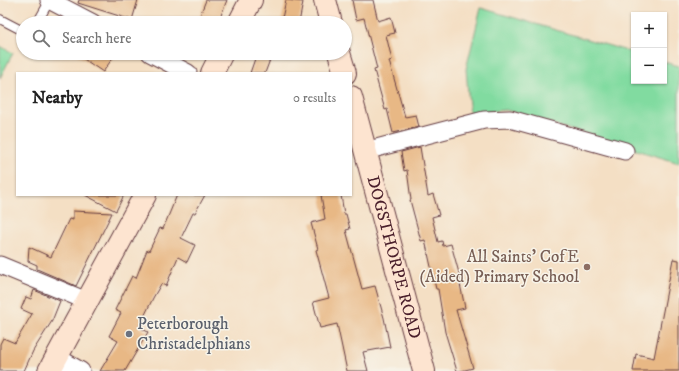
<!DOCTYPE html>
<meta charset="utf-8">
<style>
body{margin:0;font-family:"IM FELL DW Pica",serif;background:#f2f2f2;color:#222}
.controls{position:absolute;right:12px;top:12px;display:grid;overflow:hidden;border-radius:0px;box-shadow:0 1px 3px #0004}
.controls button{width:36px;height:36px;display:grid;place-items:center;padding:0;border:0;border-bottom:1px solid #e0e0e0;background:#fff;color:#222;font:20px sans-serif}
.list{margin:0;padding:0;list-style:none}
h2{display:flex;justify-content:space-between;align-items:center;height:52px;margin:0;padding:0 16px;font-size:17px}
h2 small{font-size:13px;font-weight:400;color:#767676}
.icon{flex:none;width:22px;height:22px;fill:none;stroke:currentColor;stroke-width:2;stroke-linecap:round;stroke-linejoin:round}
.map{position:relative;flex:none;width:679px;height:371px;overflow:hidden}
.search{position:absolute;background:#fff;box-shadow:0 1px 3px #0004;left:16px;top:16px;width:336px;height:44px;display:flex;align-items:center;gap:10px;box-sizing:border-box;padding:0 14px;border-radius:22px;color:#767676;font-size:15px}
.panel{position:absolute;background:#fff;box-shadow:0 1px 3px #0004;left:16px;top:72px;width:336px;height:124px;border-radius:0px}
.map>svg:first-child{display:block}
.green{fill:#81dba0;stroke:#667d66}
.building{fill:#e8b885}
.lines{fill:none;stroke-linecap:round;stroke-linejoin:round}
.lane-casing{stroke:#643c42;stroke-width:10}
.street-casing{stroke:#643c42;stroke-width:19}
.secondary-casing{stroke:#643c42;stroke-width:24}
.lane{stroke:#fff;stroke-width:8}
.street{stroke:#fff;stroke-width:17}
.secondary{stroke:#fde4d0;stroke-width:22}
.education-dot{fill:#8d6e63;stroke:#f7f3e8;stroke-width:1.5}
.worship-dot{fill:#6b7280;stroke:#f7f3e8;stroke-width:1.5}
.labels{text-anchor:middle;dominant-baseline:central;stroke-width:3;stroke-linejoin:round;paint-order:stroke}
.street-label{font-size:17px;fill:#4a1f2b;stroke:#f7f3e8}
.education-label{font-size:17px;fill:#785e54;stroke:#f7f3e8;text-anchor:end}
.worship-label{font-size:17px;fill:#5b616d;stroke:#f7f3e8;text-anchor:start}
</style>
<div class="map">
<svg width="679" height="371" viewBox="0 0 679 371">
<rect width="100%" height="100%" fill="#f7f3e8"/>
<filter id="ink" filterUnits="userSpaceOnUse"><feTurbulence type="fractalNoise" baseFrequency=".025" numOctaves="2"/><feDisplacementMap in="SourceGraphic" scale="8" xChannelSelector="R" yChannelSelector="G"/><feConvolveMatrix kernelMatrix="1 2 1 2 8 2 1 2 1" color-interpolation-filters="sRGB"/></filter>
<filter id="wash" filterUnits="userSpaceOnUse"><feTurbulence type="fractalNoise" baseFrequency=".012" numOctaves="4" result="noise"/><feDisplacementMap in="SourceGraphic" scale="16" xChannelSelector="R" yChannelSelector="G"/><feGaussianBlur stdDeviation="0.9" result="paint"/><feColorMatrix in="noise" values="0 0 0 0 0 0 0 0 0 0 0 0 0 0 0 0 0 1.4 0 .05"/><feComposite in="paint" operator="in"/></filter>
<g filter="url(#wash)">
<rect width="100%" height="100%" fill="#f4dfc4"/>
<!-- green -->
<path class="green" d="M481,8L634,53V81H664V62L679,66V163L506,110L482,112L470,117L466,69Z
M0,46L13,53L0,78Z"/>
<g id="blocks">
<!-- building -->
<path class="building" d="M79,0H138L132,20L78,3Z
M206,0H227L218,23H197Z
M286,0L303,2L299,23H281Z
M352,0H373L378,21L391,17L395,33L386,35L392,60L389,61L405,117L416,115L419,127L393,133L387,109L385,110L374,70L377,69L364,18L356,20Z
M75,53H116L103,72Z
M257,53L271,57L265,73H250Z
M420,147L428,196L433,194L439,215L432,217L438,242L442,241L443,246L451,244L462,284H460L465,308L456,310L473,368L461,371H457L445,332L438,289H436L425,240L421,241L410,200H411L407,170L404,171L401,152Z
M85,195H124L116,211Z
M177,195H205L195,213H193L181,238L195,245L187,262L178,257L166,286L161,284L153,298L139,327L148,332L125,371H100L118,341L109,336L121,313L115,310L132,276L136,278L147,250L149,251L160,228L163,229Z
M321,195H341L344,214H346L350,229L346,230L362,289L375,286L384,318L390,347L363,352L368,371H347L337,324L320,328L313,302L329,298L316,250L318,249L311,223L325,219Z
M73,211L112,213L76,286L37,269V265L28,261L29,247L51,257L69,219L73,220Z
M673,259L679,260V371H633L636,354L654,358Z
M34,290L60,301L52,321L33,351L24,371H0V344L3,338L15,343L32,314L21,309L26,297L31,299Z"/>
</g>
</g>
<g filter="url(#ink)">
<use href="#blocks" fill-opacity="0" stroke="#643c42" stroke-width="1"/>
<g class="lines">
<!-- lane casing -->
<g class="lane-casing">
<path id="lane" d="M0,19L23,31
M37,23L50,0"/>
</g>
<!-- street casing -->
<g class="street-casing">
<path id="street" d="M49,0L93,23
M150,53L188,73
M365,151L484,120L510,119L625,151
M0,265L87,301
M57,357L81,371"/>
</g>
<!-- secondary casing -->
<g class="secondary-casing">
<g id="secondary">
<path d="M325,0L331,23"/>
<path d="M239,23L251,0"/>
<path d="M339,53L345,73"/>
<path d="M212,73L222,53"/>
<path id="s1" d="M351,97L424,371"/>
<path d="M49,371L145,195"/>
</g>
</g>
<!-- lane -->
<use href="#lane" class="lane"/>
<!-- street -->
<use href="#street" class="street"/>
<!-- secondary -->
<use href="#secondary" class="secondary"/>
</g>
</g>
<!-- markers -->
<circle class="education-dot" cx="587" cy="267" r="4"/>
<circle class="worship-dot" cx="129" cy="334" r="4"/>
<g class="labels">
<!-- street labels -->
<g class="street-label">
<text stroke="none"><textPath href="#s1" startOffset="166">DOGSTHORPE ROAD</textPath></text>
</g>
<!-- education labels -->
<g class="education-label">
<text x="579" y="257">All Saints' CofE<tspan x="579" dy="20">(Aided) Primary School</tspan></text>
</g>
<!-- worship labels -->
<g class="worship-label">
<text x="137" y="324">Peterborough<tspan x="137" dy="20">Christadelphians</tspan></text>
</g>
</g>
</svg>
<div class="controls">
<button>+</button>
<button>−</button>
</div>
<div class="search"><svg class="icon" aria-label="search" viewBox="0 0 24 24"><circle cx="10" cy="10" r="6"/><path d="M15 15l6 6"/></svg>Search here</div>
<section class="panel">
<h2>Nearby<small>0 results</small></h2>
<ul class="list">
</ul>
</section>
</div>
